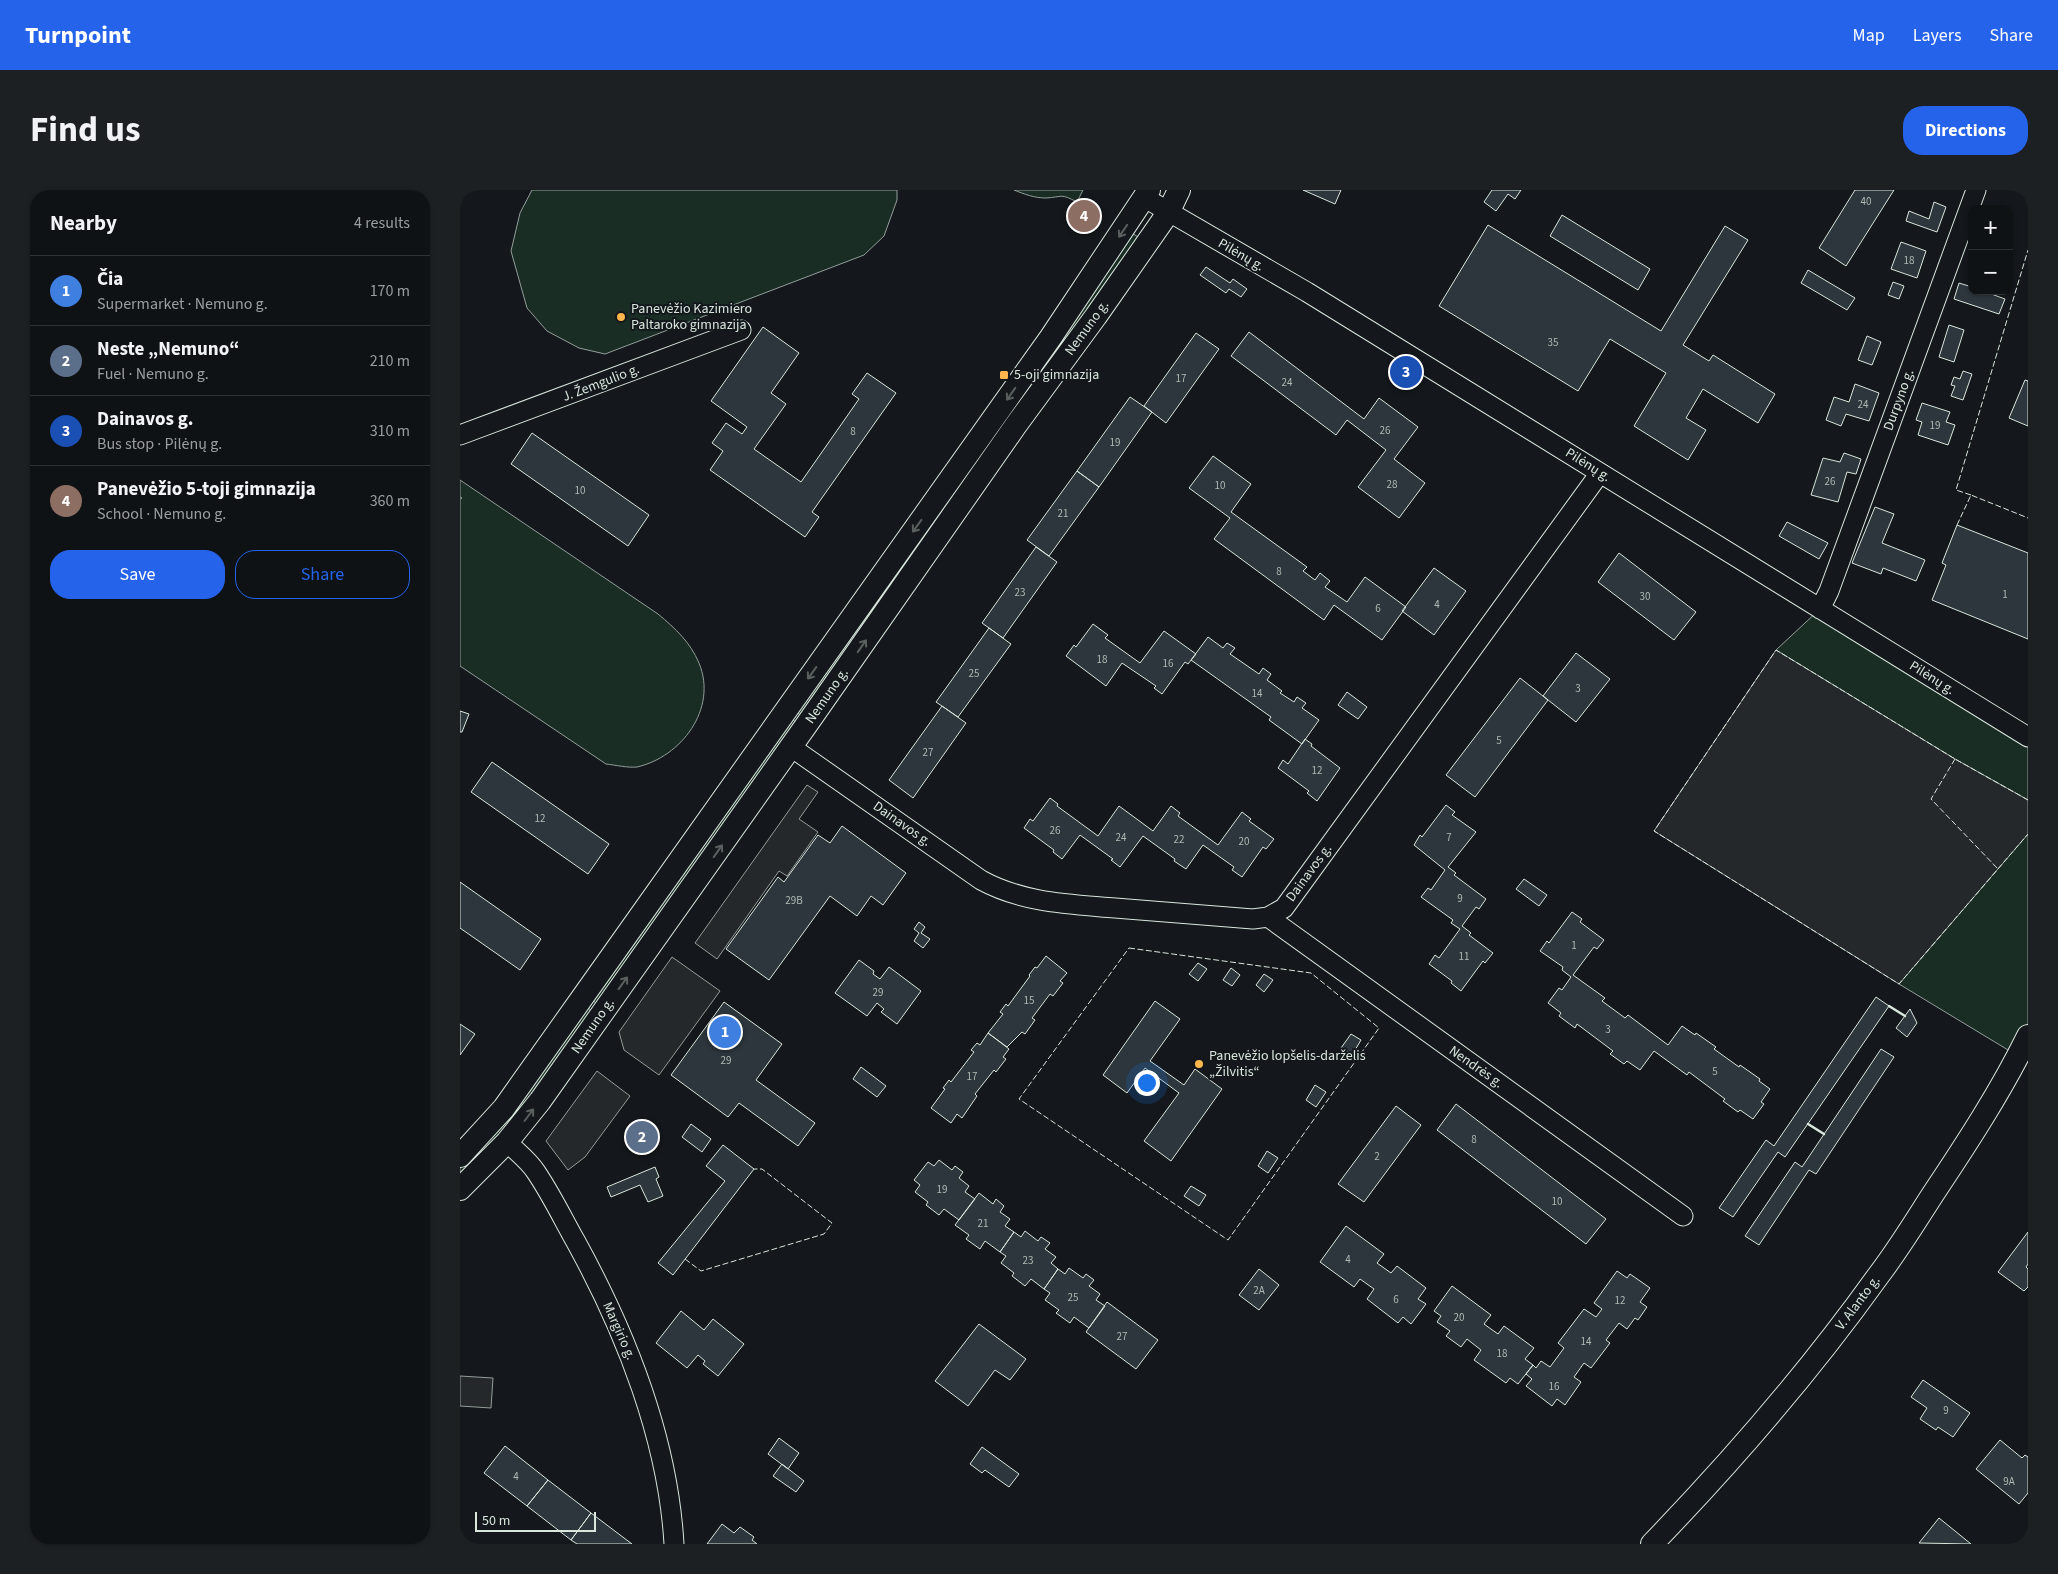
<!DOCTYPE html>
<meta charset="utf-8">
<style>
body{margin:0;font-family:"Source Sans 3",sans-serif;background:#1d2022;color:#f1f3f6}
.controls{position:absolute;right:15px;top:15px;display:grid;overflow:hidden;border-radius:10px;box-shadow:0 1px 4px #0004}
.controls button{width:45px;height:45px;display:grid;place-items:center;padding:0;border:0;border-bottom:1px solid #2f3234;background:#0f1215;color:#f1f3f6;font:25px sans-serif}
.scale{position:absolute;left:15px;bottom:12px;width:121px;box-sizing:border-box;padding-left:5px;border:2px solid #d8e6dc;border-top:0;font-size:14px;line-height:18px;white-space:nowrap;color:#d8e6dc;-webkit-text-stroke:4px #14181c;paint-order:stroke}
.you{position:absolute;left:686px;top:892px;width:18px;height:18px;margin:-12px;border:4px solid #fff;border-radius:50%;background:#1a73e8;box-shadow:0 0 0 8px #1a73e833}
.badge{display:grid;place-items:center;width:32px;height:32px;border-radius:50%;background:#2563eb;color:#fff;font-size:16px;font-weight:700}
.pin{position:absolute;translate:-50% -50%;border:2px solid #fff;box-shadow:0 1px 5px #0006}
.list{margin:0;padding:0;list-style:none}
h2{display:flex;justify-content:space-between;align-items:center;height:65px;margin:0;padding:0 20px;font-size:21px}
h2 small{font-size:16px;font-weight:400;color:#9b9ea0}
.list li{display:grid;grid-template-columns:32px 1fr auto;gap:15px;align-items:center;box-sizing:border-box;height:70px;padding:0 20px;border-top:1px solid #2f3234}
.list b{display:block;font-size:19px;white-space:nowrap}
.list p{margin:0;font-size:16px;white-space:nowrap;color:#9b9ea0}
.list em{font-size:16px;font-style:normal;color:#9b9ea0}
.actions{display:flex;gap:10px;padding:15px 20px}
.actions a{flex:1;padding:11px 0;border:1px solid #2563eb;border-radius:20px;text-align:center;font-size:18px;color:#2563eb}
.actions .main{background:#2563eb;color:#fff}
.map{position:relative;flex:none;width:1568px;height:1354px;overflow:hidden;border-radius:20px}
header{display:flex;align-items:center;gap:30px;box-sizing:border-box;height:70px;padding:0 25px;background:#2563eb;color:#fff}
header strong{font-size:24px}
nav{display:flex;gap:28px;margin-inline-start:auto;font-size:18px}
.intro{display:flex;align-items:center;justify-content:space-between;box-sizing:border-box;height:120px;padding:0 30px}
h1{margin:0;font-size:35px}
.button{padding:12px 22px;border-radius:20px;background:#2563eb;color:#fff;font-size:18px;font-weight:700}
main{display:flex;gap:30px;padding:0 30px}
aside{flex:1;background:#0f1215;border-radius:20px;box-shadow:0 1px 4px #0004}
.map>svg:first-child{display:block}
.green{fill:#1a2d24;stroke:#939e99}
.parking{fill:#24282b;stroke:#939e99}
.building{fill:#2c363c;stroke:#d8e6dc}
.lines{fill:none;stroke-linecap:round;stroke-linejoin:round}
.minor-casing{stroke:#d8e6dc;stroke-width:21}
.major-casing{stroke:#d8e6dc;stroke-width:24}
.minor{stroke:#14181c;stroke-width:19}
.major{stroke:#14181c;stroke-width:22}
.fence{stroke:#d8e6dc;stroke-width:1;stroke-dasharray:6 2.5;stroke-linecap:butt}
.wall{stroke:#d8e6dc;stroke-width:2.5}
.oneway{stroke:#59605f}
.poi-dot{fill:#ffb74d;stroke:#14181c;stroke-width:2}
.labels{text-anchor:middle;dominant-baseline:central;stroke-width:4;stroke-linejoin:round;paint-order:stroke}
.number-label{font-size:11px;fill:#adbab4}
.street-label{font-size:14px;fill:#d8e6dc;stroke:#14181c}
.poi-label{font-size:14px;fill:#d8e6dc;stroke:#14181c;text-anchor:start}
</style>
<header>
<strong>Turnpoint</strong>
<nav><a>Map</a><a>Layers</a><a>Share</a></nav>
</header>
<div class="intro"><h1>Find us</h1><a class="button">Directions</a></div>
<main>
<aside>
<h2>Nearby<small>4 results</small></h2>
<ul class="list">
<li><span class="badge" style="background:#3f7fe0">1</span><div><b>Čia</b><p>Supermarket · Nemuno g.</p></div><em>170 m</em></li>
<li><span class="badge" style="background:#5c6f8a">2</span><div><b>Neste „Nemuno“</b><p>Fuel · Nemuno g.</p></div><em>210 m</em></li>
<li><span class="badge" style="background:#1a4fb4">3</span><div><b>Dainavos g.</b><p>Bus stop · Pilėnų g.</p></div><em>310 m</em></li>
<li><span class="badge" style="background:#8d6e63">4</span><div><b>Panevėžio 5-toji gimnazija</b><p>School · Nemuno g.</p></div><em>360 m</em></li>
</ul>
<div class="actions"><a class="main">Save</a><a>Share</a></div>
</aside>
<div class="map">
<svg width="1568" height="1354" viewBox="0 0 1568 1354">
<rect width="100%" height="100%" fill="#14181c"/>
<!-- green -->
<path class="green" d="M72,0H437V10L424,46L404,65L145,164L119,158L87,141L67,118L51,61L60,23Z
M554,0H623L617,12C600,3 603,7 586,8C574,8 564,4 554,0Z
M672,43L678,47L342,526L336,522Z
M0,290L198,424C216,439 230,452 239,473C258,519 221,567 177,577C168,578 155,575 146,574L0,476V309L2,308L0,307Z
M1360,419L1568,547V610L1495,569L1316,460Z
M331,528L337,533L137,814L132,810Z
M1568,644V846L1558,866L1439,794Z
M127,817L132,821L50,934L0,988V978L23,955Z"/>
<!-- parking -->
<path class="parking" d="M1316,460L1495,569L1568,610V644L1439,794L1194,641Z
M347,595L358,602L339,629L358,642L327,686L319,681L257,769L235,753Z
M212,767L260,801L199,885L164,860L159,842Z
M137,881L170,906L125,967L108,980L86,951Z
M0,1186L33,1188L31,1218L0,1216Z"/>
<!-- building -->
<path class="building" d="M843,0H881L875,14Z
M1032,0H1061L1055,9L1048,4L1036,21L1024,12Z
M1395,0H1434L1386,76L1359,58Z
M1474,12L1486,17L1477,42L1446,31L1449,21L1469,29Z
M1102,25L1190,79L1178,100L1090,46Z
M1028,35L1201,141L1265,36L1288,50L1223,155L1249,171L1253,165L1315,204L1298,233L1243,199L1226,228L1246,240L1228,270L1174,236L1206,183L1150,149L1118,201L979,116Z
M1441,52L1466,61L1457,88L1431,79Z
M746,77L770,93L773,89L787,99L781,107L769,99L766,103L740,85Z
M1348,80L1395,108L1387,120L1341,93Z
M1433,92L1444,96L1439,109L1428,105Z
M1499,93L1512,97V101H1523L1545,109L1539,124L1494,109Z
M1489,135L1504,140L1494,172L1479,167Z
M303,137L339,163L311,203L326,214L294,259L341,292L399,209L392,204L407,183L436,203L352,322L359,327L345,347L250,280L263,261L252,253L266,233L282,244L287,237L251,211Z
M789,142L904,229L919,208L958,237L934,269L965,293L939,328L898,297L926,260L887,230L876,245L771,166Z
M736,143L759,159L706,233L684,216Z
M1407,146L1421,152L1412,175L1398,170Z
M1503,181L1512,184L1503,210L1491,206L1495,196L1491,195L1494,187L1500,189Z
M1565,190L1568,191V236L1549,228Z
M1395,194L1419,203L1409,231L1386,224L1381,236L1366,230L1374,207L1389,212Z
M670,207L692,222L639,297L617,281Z
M1462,213L1490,222L1486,232L1495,235L1488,255L1458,245L1462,232L1456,230Z
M72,243L189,325L168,356L51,274Z
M1384,263L1401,269L1396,284L1387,282L1378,312L1351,305L1363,268L1380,272Z
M753,266L791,294L771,322L847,377L843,381L855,390L860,383L870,391L865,397L887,412L905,387L946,417L922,450L874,415L864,430L754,349L770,328L729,298Z
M617,281L639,297L589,366L567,350Z
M1415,317L1434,324L1422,353L1465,370L1456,391L1423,378L1421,384L1392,373Z
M1327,332L1368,353L1359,369L1319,346Z
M1497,335L1568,363V449L1472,410L1486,375L1482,373Z
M576,357L597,372L543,448L522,433Z
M1159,363L1236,422L1214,450L1138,392Z
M974,378L1006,401L974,445L942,421Z
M633,434L648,445L645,448L680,473L704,441L736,464L728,474L725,472L702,504L694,498L696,496L662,473L646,496L606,466L614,455L616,457Z
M529,438L551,454L498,527L476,512Z
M748,447L763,458L767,453L775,458L770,464L799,484L803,478L811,484L807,490L822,501L820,503L834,512L837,507L846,513L842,518L859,530L842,554L809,530L811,527L731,470Z
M1116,463L1150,489L1116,532L1083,506Z
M1060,488L1088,510L1015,607L986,585Z
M887,502L907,517L898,529L878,515Z
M482,516L506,533L453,608L429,590Z
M0,521L9,524L2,542H0Z
M845,549L852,554L851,556L880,578L857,611L847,603L849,601L818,578L823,570L828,574Z
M32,572L149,654L128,684L11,602Z
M590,608L598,614L597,616L638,646L659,616L693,641L711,616L720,623L718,626L758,655L782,622L791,629L789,631L814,649L806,659L803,657L782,687L772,680L774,677L743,655L726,679L714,671L715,669L683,646L660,677L651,670L653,669L620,645L602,669L593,662L594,660L564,638L570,629L573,631Z
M986,615L995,622L992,625L1016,642L988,677L996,683L994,685L1026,709L1019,719L1016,717L1002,736L1011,743L1009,745L1033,763L1025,773L1023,771L1001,801L991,793L992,791L969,774L975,765L979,768L1000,739L991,733L993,730L961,707L968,698L971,700L985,680L954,655L960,645L962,647Z
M382,636L446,683L423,715L411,706L397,726L370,706L309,790L266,759L318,687L324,692L358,645L370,653Z
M1064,689L1087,705L1079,716L1056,699Z
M0,692L81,749L60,780L0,738Z
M1112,722L1122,729L1120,732L1144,750L1137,759L1134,757L1113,785L1145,808L1142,811L1165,828L1168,825L1208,855L1222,836L1235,845L1236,843L1256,857L1254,859L1279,877L1280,875L1300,889L1299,891L1310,899L1301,912L1304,914L1293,929L1280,920L1278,922L1263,911L1265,909L1229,882L1227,885L1194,861L1180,880L1167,871L1164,874L1150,864L1153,861L1117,834L1115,838L1099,826L1101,823L1088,813L1099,798L1102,800L1111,787L1102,780L1103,777L1080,761L1087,751L1089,753Z
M459,732L465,737L461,743L470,749L463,758L454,751L459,743L454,739Z
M586,766L607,783L600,791L603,793L593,806L590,804L572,828L575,830L565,844L562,842L547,857L528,843L543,824L540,822L546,814L548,816L570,786L569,785L575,777L577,778Z
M399,770L414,781L413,784L420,789L429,777L461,801L437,834L421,822L424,819L417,813L407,826L375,803Z
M738,773L747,779L738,791L729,784Z
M771,778L780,785L772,796L763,790Z
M804,784L813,790L804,802L796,795Z
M1416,807L1429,816L1325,967L1318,962L1273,1027L1259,1018L1306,950L1314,956Z
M695,811L720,829L690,871L724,895L735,879L762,899L711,971L684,951L719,903L685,878L667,903L643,885Z
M264,812L322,854L296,890L355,933L338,956L279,913L268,927L211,885Z
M1450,819L1457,833L1447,847L1436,838Z
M0,834L15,844L0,865Z
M528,843L549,859L543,867L546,869L536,882L534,880L515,904L517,906L502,928L497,924L491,933L471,918L485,899L483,898L489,890L491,892L514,862L511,860L517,853L520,855Z
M891,844L901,850L892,865L881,858Z
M1421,859L1434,867L1356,984L1349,980L1299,1055L1285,1046L1335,972L1342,977Z
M401,877L426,896L417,907L393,889Z
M855,895L866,902L856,917L846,910Z
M996,914L1146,1029L1126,1054L977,940Z
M936,916L961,935L904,1012L878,994Z
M180,933L195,944L183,961L168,949Z
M231,934L251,949L242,962L222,947Z
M263,955L294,979L213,1085L198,1073L265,991L246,976Z
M807,961L818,968L808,983L798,976Z
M479,970L492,980L495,976L503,982L499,988L509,996L505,1002L515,1009L499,1030L484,1019L479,1025L466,1015L468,1012L455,1002L460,995L454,990L468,972L474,976Z
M195,977L199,987L196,989L203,1006L188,1012L180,995L151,1007L147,997Z
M731,996L746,1005L739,1016L724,1006Z
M519,1003L533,1014L536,1009L544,1016L540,1022L550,1029L545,1036L554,1042L540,1062L525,1051L520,1059L506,1049L509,1045L495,1035Z
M886,1036L924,1064L917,1073L931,1083L937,1076L966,1098L958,1109L966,1114L951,1134L943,1127L938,1133L907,1109L914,1099L900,1089L894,1097L860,1072Z
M565,1041L578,1051L581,1047L590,1053L585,1059L596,1067L591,1073L598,1079L584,1099L571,1089L565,1096L552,1086L554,1083L541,1073L546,1066L540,1062L554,1042L561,1047Z
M1568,1042V1074L1566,1077L1568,1079V1097L1564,1101L1538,1082Z
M609,1078L623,1088L626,1084L634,1090L629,1096L640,1104L636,1110L645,1116L629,1138L614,1127L610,1133L596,1123L599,1120L585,1110L590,1103L584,1099L598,1079L605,1084Z
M799,1079L819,1095L799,1120L779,1105Z
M1157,1081L1167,1088L1170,1084L1190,1098L1180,1112L1187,1117L1178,1130L1175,1128L1167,1139L1159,1133L1146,1150L1150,1153L1131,1178L1124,1173L1114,1187L1121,1192L1105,1215L1097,1209L1092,1216L1066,1196L1072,1189L1066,1184L1073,1175L1076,1178L1081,1171L1090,1177L1104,1158L1098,1153L1124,1119L1136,1127L1142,1119L1134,1113Z
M992,1096L1031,1125L1024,1134L1038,1144L1044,1136L1074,1158L1065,1169L1073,1175L1058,1194L1050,1188L1046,1193L1014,1170L1021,1160L1007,1149L1001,1157L986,1146L990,1141L977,1132L981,1126L974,1121Z
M647,1112L698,1150L676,1179L626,1142Z
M221,1121L244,1140L253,1129L284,1154L258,1186L243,1174L245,1171L238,1165L227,1178L196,1153Z
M519,1134L566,1169L550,1190L535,1180L508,1216L475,1191Z
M1463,1190L1510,1223L1493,1247L1478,1237L1476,1240L1460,1229L1467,1218L1451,1207Z
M319,1248L339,1263L328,1279L308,1264Z
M1540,1250L1562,1268L1565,1265L1568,1267V1303L1559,1314L1516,1279Z
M45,1256L88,1290L67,1316L24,1283Z
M522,1257L559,1284L549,1297L525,1280L522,1283L510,1274Z
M322,1274L344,1291L336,1302L313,1286Z
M88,1290L131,1323L111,1350L67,1316Z
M131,1323L172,1354H117L111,1350Z
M1479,1328L1511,1354L1459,1353Z
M262,1334L274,1343L280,1337L294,1347L292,1350L297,1354H247Z"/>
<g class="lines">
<!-- minor casing -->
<g class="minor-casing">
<path id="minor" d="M685,8L847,102L1568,547
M0,245L281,140
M1360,419L1369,401L1516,0
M331,557L521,690C563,713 609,714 655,718C701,722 747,725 793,729L808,727L824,718L1140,283
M808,727L1223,1026
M47,952C57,962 69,971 76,982C91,1004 103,1029 116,1052C166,1143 208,1250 214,1354"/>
</g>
<!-- major casing -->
<g class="major-casing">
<path id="major" d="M0,966L44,918L122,808L591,147L689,0
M0,999L47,952L80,911L347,534L556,235L636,126L708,23L719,0
M1192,1354C1273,1270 1350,1181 1418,1086C1438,1060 1455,1032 1473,1004C1507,953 1541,901 1568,846"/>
</g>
<!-- minor -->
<use href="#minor" class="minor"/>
<!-- major -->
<use href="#major" class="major"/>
<!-- fence -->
<path class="fence" d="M1511,305L1496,300L1568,60
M1497,335L1511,305L1568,328
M1495,569L1471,609L1538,679
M1568,610L1495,569L1316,460L1194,641L1439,794L1568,644
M669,758L851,783L919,838L768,1050L559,909Z
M225,1069L241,1081L364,1044L372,1033L302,979H294"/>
<!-- wall -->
<path class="wall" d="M1429,816L1445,826
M1348,934L1364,944"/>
</g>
<!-- one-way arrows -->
<defs><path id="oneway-shaft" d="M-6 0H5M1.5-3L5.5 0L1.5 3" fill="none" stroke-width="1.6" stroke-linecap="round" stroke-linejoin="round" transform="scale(1.25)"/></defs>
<g class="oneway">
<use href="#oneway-shaft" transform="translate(663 41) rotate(124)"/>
<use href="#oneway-shaft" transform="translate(551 204) rotate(125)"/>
<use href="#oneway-shaft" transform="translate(457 336) rotate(126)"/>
<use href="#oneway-shaft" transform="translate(402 456) rotate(-55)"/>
<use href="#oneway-shaft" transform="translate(352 483) rotate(126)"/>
<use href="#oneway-shaft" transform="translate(258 661) rotate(-55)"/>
<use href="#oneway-shaft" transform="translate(163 793) rotate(-54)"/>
<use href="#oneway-shaft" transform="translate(69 925) rotate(-53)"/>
</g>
<!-- markers -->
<g class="poi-dot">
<circle cx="161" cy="127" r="5"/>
<rect x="539" y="180" width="10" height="10" rx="2.5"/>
<circle cx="739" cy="874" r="5"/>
</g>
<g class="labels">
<!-- number labels -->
<g class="number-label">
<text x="1406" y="11">40</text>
<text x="1449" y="70">18</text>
<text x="1093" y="152">35</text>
<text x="721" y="188">17</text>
<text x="827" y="192">24</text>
<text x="1403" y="214">24</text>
<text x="1475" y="235">19</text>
<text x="925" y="240">26</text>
<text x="393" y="241">8</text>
<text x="655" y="252">19</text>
<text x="1370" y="291">26</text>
<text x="932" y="294">28</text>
<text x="760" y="295">10</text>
<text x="120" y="300">10</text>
<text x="603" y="323">21</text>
<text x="819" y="381">8</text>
<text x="560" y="402">23</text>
<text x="1545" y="404">1</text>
<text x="1185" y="406">30</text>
<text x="977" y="414">4</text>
<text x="918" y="418">6</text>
<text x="642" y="469">18</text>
<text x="708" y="473">16</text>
<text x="514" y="483">25</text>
<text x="1118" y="498">3</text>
<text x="797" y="503">14</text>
<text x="1039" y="550">5</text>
<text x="468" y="562">27</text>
<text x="857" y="580">12</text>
<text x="80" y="628">12</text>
<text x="595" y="640">26</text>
<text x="661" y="647">24</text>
<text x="989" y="647">7</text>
<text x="719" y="649">22</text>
<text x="784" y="651">20</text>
<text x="1000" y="708">9</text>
<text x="334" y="710">29B</text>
<text x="1114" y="755">1</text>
<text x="1004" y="766">11</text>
<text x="418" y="802">29</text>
<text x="569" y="810">15</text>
<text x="1148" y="839">3</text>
<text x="266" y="870">29</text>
<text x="1255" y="881">5</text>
<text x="512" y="886">17</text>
<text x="1014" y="949">8</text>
<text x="917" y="966">2</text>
<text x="482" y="999">19</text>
<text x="1097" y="1011">10</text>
<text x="523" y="1033">21</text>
<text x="888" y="1069">4</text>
<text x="568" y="1070">23</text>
<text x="799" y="1100">2A</text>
<text x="613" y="1107">25</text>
<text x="936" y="1109">6</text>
<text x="1160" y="1110">12</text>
<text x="999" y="1127">20</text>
<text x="662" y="1146">27</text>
<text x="1126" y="1151">14</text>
<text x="1042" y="1163">18</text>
<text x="1094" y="1196">16</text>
<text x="1486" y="1220">9</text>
<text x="56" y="1286">4</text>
<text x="1549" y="1291">9A</text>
</g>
<!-- street labels -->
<g class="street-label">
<text transform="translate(781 65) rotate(30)">Pilėnų g.</text>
<text transform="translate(627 138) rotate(-54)">Nemuno g.</text>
<text transform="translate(141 193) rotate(-21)">J. Žemgulio g.</text>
<text transform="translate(1439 210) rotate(-70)">Durpyno g.</text>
<text transform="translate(1128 275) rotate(32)">Pilėnų g.</text>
<text transform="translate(1472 488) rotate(32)">Pilėnų g.</text>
<text transform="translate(367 506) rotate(-55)">Nemuno g.</text>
<text transform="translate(442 634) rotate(35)">Dainavos g.</text>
<text transform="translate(849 683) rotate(-54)">Dainavos g.</text>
<text transform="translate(133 836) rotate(-55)">Nemuno g.</text>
<text transform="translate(1016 877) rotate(35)">Nendrės g.</text>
<text transform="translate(1398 1113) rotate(-53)">V. Alanto g.</text>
<text transform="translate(159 1141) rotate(66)">Margirio g.</text>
</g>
<!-- poi labels -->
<g class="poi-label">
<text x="171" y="119">Panevėžio Kazimiero<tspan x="171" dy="16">Paltaroko gimnazija</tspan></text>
<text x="554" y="185">5-oji gimnazija</text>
<text x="749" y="866">Panevėžio lopšelis-darželis<tspan x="749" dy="16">„Žilvitis“</tspan></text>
</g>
</g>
</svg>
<div class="controls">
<button>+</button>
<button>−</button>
</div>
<div class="scale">50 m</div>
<div class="you"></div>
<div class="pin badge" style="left:265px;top:842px;background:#3f7fe0">1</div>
<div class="pin badge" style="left:182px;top:947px;background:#5c6f8a">2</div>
<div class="pin badge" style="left:946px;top:182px;background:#1a4fb4">3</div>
<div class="pin badge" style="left:624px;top:26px;background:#8d6e63">4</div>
</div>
</main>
